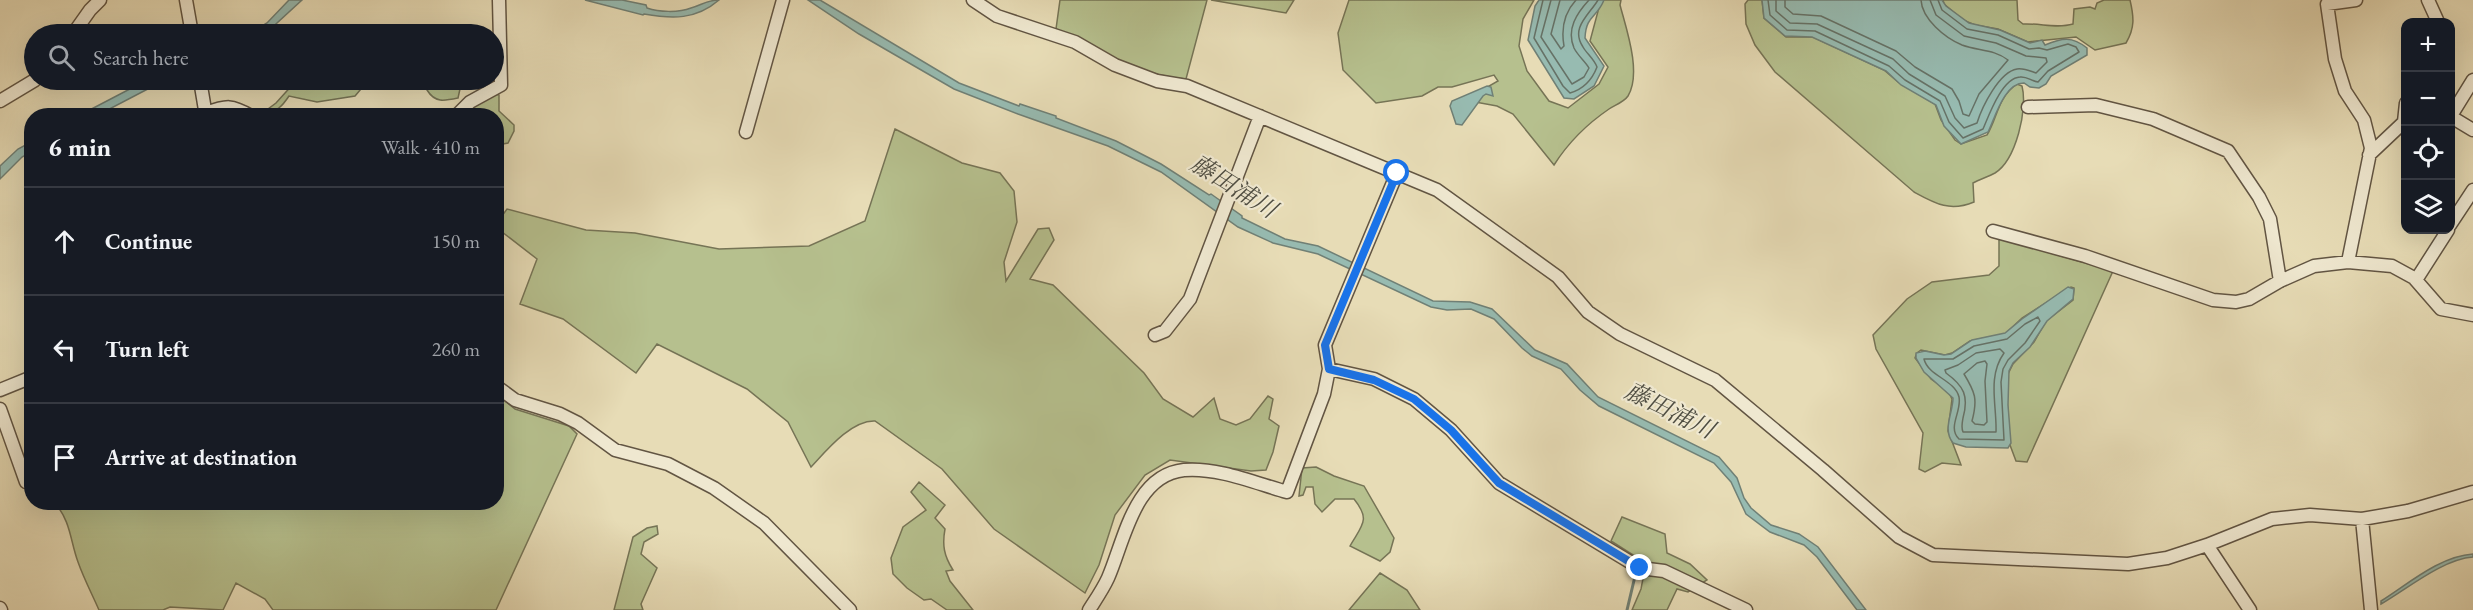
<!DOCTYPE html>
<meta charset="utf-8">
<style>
body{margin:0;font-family:"EB Garamond","Noto Serif JP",serif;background:#242831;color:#f1f3f6}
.controls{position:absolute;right:18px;top:18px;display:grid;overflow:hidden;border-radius:12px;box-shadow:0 6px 24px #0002}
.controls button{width:54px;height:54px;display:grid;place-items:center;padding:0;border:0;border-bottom:2px solid #363941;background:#171b24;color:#f1f3f6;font:30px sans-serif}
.stop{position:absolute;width:18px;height:18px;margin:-14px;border:4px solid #1a73e8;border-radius:50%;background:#fff}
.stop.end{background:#1a73e8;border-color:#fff;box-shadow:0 2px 6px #0008}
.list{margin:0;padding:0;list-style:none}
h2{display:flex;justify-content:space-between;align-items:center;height:78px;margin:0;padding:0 24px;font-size:26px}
h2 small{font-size:20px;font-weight:400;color:#9ea1a6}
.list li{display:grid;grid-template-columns:39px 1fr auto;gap:18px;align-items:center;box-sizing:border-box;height:108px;padding:0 24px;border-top:2px solid #363941}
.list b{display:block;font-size:22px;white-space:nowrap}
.list em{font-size:20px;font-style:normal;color:#9ea1a6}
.icon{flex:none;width:33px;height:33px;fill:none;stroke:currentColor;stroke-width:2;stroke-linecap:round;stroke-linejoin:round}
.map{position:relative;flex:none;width:2473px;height:610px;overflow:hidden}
.search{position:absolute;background:#171b24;box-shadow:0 6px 24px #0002;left:24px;top:24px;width:480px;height:66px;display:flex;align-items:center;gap:15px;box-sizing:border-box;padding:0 21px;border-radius:33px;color:#9ea1a6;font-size:22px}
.panel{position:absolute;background:#171b24;box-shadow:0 6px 24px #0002;left:24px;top:108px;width:480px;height:402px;border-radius:24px}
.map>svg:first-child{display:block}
.green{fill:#b6c08e;stroke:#767456;stroke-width:1.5}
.water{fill:#97bbb1;stroke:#708076;stroke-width:1.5}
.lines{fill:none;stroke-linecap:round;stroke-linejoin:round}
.shore{stroke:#667267;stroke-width:1.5}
.stream{stroke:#708076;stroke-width:3}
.minor-casing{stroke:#625543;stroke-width:15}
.minor{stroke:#efe8d0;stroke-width:12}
.route{stroke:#1a73e8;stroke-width:8}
.labels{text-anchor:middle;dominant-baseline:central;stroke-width:4.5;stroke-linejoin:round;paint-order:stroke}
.water-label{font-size:24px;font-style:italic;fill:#4e4d42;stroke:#efe8d0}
</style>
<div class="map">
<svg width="2473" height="610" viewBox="0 0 2473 610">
<rect width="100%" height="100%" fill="#e7dcb6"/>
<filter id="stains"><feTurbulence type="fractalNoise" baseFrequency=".00333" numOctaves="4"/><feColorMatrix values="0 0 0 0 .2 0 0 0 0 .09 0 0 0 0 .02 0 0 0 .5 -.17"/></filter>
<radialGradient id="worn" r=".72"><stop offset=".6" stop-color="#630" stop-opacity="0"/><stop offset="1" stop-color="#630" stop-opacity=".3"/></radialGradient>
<!-- green -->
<path class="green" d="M1060,0H1207L1186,79C1131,74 1103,49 1056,29Z
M1211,0H1294L1286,13Z
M1349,0H1534L1523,19L1519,46L1527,71L1549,101L1568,108L1599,84L1608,67L1590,41L1601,0H1621L1620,5C1626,28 1642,73 1628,96C1624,102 1615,105 1609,109C1587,124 1568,143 1554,165L1513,114L1497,106L1475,102L1482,90L1498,81L1494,75L1452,87H1438L1422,96L1376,103L1343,70L1338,33Z
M1748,0H1762L1764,18L1786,37H1813L1884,70L1898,82L1935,104L1941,120L1955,140L1961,144L1987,135C1998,117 1997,98 2017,84L2022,86C2028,109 2016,160 1995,173C1988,177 1980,179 1973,183L1974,202C1950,212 1936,204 1914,192L1775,72L1755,45L1746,24L1745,4Z
M1943,0H2017L2018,20L2023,24C2041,23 2056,29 2073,24L2074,9L2090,7L2095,9L2097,3L2104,0H2130C2134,17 2135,28 2126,43L2095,50L2076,37L2028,42L1998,29L1975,25L1963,20L1944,4Z
M320,80H366L367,82L355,96L317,102L289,96C283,105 277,113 264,112L276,103L295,82Z
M457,80L460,89L458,98C444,101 435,103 427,90L430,81Z
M492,93L499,95V111L514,125V131L508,143L497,145L496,116H462Z
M895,129L962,163L1000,173L1014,191L1017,222L1004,262L1006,281L1038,229L1049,228L1054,240L1030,279L1053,285L1144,373L1163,399L1193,417L1214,398L1220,419L1236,425L1250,419L1268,396L1273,399L1269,419L1279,426L1273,452L1266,470L1251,471L1170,460L1145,475L1115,515L1099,565L1085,593L994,529L942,469L875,421C851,420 826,451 811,467L788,422L747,389L657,344L636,373L563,319L520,304L537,259L497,228L496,224L507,209L586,230L635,233L719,249L809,246L865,221Z
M1999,238L2113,271L2027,462L2016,461L2010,445L2007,398L2008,374L2013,364L2034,342L2046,321L2073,300L2074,288L2071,287L2022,318L2005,334L1970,341L1952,353L1945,355L1921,350L1917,353L1915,358L1931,379L1948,391L1952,399L1948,431L1961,465L1942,463L1925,472L1919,469L1923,433L1876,349L1873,335L1907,299L1932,282L1989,275L1999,266Z
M497,394L515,409L569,426L577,434L496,610H273L265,599L236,583L223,610L170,607L163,610H99C92,594 84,579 78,562C70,540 71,522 55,503L496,502Z
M1316,467L1334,476L1364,486L1394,538L1390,552L1380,561L1350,546C1362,525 1371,520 1354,499H1335L1322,512L1315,504L1313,487H1306L1303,495L1299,496L1302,468Z
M919,482L945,505L935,518L945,529C942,545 944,556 953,570L946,571L950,581L973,610H947L931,599L924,600L907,588L893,574L891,558L903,527L926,510L911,492Z
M1622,517L1665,534L1667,553L1690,564L1707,580L1688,592L1677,589L1667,610H1632L1641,589L1646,563L1611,541Z
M657,526L658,534L644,542L641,554L657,568L641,604L643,610H614L633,537L647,528Z
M1380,573L1407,590L1420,610H1349Z"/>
<!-- water -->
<path class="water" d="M289,0H302L265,34H248L267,23Z
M585,0H622L646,5L647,8C659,12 678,13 691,8C702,5 707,0 719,0C696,20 672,19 644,14L643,15Z
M808,0H820L959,83L1019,106L1020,104L1056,116V118L1116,141L1161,164L1209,195L1211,194L1242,216V218L1285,239L1318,246L1433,301L1470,302L1492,309L1535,350L1567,364L1598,397L1719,457L1737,478L1744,498L1751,508L1771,525L1799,534L1818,547L1866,610H1857L1817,557L1804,545L1770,532L1746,514L1731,482L1714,463L1599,406L1580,390L1561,369L1532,356L1522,348L1494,319L1471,309L1447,310L1431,307L1318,254L1273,243L1238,227L1161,172L1108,146L1018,114L954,89L859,34Z
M1539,0H1604C1597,18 1586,15 1585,38L1604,66L1594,86L1574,99L1564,98L1528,40L1535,6Z
M1762,0H1942L1946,6L1969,23L2000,30L2030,43L2042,40L2045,45C2062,38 2072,36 2087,48V55L2051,76L2046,84L2039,88L2030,87L2024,83C2004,83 1995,118 1988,132L1961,144L1944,126L1936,105L1901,85L1886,71L1812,37L1785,36L1764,18Z
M147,80H165L98,115H80Z
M1487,86L1491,87L1493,96L1486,94L1483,96L1462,125L1456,124L1450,106L1452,101Z
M31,142V152L22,157L0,179V166L18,149Z
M2068,287L2074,289L2073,299L2047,321L2030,347L2013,363L2009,371L2008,405L2011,443L2008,448L1966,447L1953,443C1942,429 1953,413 1953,398L1924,372L1916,358V353L1925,351L1944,355L1951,354L1972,340L2005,333L2022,319Z
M2473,554V557C2443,559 2407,589 2381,604V601C2408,584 2440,556 2473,554Z"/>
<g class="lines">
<!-- shore -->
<path class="shore" d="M1543,0L1534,38L1563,86L1570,93C1584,89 1592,80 1597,67C1594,59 1587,54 1583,47C1570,28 1589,15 1598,0
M1551,0L1541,37L1572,84L1584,77L1589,68C1585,61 1578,56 1574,48C1566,29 1577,13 1589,0
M1560,0L1551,34L1561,49L1564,46C1561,29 1564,13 1576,0
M1768,0L1770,15L1787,30L1815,31L1889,66L1905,80L1940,101L1949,122L1963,138L1983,129C1989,115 2002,78 2020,77C2027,76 2031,81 2038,82L2048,71L2079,52L2076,47L2068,44L2047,50L2039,48L2029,49L1998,35L1967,29L1942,10L1938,0
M1776,0V11L1790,23L1817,24L1893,59L1909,74L1945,96L1955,118L1964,128L1977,123C1982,107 1999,72 2017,69C2024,68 2030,71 2036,73L2047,62L2046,58L2026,56L1996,43L1964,36L1936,15L1930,0
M1785,0V7L1793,14L1821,16L1896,51L1915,67L1952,89L1959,101L1963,114L1969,116L1979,94L2008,60C1994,49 1978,51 1962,45C1945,38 1922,19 1921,0
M2038,317L2040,321L2025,343L2008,360L2003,369L2001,382L2004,440L1959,439C1947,427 1962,412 1959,397C1955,380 1928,376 1924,359H1953L1974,346L2007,339L2025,324Z
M2000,349L2004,353C1987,377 1997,405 1996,432H1963C1961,427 1962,424 1963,418C1969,396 1964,386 1946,373L1945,370L1958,365L1976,353Z
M1985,361L1987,364L1985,381L1987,422L1984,425L1975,424L1972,421C1978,399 1975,392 1964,374L1977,363Z"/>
<!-- stream -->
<path class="stream" d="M1627,610L1636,572"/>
<!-- minor casing -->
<g class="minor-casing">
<path id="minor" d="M186,0L192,34
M973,0L997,16L1075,42L1115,65L1157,81L1187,86L1437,190L1558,277L1588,312L1620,334L1715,380L1823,470L1899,537L1933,555L2128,564L2167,558L2207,545L2272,519L2310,515L2362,519L2408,511L2473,492
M2428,0L2438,22
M73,34L90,10L100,0
M200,80L206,116
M2473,80L2452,114L2453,118L2473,130
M0,101L35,80
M2028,107L2096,105L2153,119L2228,151L2259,197L2270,219L2280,281
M206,113C227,105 232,105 251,116
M456,116L470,102L501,85L499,0
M746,132L783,0
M2369,155L2404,122L2406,103
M2450,225L2473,190
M1993,231L2085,256L2213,300L2236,302L2249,299L2280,281L2314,266L2348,262L2392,266L2414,278L2441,309L2473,315
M2348,262L2371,148L2364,120L2345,91L2335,59L2327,4L2356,0
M2416,280L2448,230
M1155,335L1165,331L1190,299L1260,116
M1329,369L1374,379L1414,399L1451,430L1499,483L1640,568L1664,571L1746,610
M496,386L515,400L560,414L578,423L615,450L668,464L714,488L764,523L850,610
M0,390L32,377
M0,409L26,482
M2362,519L2371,610
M2207,545L2250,610
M0,608L1,610
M1089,610C1096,599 1103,589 1108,578C1124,542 1134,475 1184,470C1217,467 1255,483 1287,492L1324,394L1329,369L1325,345L1397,173"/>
</g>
<!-- minor -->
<use href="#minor" class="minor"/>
</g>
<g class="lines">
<!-- route -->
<path class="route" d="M1397,173L1325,345L1329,369L1374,380L1414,399L1451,430L1499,483L1640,568"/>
</g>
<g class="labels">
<!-- water labels -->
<g class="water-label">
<text transform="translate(1234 186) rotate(32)">藤田浦川</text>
<text transform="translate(1670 410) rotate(26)">藤田浦川</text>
</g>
</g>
<rect width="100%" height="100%" filter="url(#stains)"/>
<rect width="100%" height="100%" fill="url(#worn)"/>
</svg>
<div class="controls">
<button>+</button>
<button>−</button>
<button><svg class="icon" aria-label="locate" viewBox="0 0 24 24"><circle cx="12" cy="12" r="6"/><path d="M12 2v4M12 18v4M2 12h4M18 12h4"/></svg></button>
<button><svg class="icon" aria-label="layers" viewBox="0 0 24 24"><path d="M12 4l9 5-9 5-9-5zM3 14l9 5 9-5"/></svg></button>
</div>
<div class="stop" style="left:1397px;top:173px"></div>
<div class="stop end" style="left:1640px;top:568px"></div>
<div class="search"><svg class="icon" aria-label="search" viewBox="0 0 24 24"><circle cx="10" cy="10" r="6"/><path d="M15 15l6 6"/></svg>Search here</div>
<section class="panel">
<h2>6 min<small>Walk · 410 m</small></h2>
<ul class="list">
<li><svg class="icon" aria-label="ahead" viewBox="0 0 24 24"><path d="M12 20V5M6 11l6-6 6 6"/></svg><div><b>Continue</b></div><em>150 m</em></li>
<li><svg class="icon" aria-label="left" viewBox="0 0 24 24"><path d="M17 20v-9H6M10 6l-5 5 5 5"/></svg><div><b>Turn left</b></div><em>260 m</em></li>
<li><svg class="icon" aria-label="arrive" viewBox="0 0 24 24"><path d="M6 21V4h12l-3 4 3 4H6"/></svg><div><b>Arrive at destination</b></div></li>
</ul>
</section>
</div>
